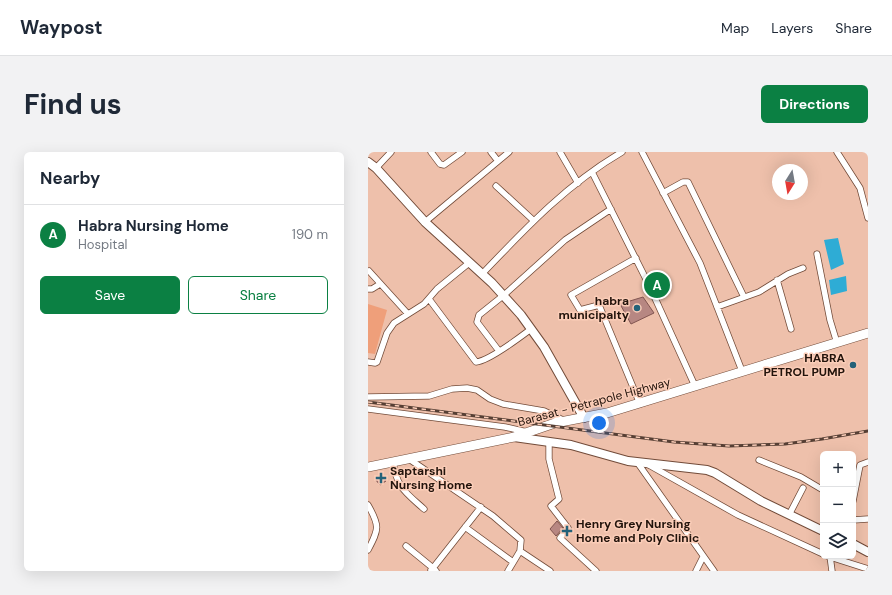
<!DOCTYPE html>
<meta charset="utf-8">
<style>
body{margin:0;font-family:"DM Sans",sans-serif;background:#f2f2f3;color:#1f2937}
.controls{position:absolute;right:12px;bottom:12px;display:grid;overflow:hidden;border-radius:6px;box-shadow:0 4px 16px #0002}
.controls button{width:36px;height:36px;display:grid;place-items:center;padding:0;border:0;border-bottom:1px solid #e0e1e3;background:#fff;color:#1f2937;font:20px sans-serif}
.compass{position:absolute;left:404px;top:12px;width:36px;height:36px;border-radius:50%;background:#fff;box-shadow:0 4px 16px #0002;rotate:191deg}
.you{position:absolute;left:231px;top:271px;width:14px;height:14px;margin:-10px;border:3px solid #fff;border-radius:50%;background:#1a73e8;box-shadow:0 0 0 6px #1a73e833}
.badge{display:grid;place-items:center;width:26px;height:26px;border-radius:50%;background:#0b8043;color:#fff;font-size:13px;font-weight:700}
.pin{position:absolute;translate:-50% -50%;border:2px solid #fff;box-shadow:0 1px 4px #0006}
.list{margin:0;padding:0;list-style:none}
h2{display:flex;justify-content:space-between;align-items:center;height:52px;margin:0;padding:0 16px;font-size:17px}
h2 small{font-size:13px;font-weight:400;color:#747a83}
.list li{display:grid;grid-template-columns:26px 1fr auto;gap:12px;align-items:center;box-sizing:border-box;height:60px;padding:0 16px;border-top:1px solid #e0e1e3}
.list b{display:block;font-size:15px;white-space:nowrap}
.list p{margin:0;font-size:13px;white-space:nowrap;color:#747a83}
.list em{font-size:13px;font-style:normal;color:#747a83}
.actions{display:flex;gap:8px;padding:12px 16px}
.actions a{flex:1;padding:9px 0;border:1px solid #0b8043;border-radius:6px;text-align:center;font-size:14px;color:#0b8043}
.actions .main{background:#0b8043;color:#fff}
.icon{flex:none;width:22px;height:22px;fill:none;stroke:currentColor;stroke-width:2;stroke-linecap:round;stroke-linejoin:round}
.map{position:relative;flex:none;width:500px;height:419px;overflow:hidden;border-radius:6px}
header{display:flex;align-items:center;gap:24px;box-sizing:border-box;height:56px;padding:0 20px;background:#fff;border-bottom:1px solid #e0e1e3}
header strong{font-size:19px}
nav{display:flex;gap:22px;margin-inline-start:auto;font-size:14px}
.intro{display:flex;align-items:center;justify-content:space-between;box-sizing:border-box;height:96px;padding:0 24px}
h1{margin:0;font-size:28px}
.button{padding:10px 18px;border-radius:6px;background:#0b8043;color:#fff;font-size:14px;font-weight:700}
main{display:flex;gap:24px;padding:0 24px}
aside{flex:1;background:#fff;border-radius:6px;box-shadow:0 4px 16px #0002}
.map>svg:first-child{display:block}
.green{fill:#ef9f7a}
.water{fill:#2eacd5}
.building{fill:#b78782;stroke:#815551}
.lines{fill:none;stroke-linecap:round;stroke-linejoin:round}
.minor-casing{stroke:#724b39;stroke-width:7}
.secondary-casing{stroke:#724b39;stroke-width:10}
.trunk-casing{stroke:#724b39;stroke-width:10}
.minor{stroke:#fff;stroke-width:5.5}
.secondary{stroke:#fff;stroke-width:8}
.trunk{stroke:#fff;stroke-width:9}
.rail-casing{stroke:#563f34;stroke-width:3}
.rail{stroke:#fbcdb8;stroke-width:1.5;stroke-dasharray:4.5;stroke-linecap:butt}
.poi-dot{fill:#246279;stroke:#fbcdb8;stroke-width:1.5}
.labels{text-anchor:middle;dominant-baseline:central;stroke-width:3;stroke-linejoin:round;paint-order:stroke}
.poi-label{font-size:12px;font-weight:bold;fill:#22130b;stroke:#fbcdb8;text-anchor:end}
.street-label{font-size:12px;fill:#22130b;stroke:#fbcdb8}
</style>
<header>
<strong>Waypost</strong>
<nav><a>Map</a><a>Layers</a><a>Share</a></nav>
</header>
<div class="intro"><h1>Find us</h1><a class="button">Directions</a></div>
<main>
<aside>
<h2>Nearby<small></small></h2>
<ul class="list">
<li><span class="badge">A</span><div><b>Habra Nursing Home</b><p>Hospital</p></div><em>190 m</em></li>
</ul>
<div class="actions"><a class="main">Save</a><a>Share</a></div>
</aside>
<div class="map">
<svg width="500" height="419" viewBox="0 0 500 419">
<rect width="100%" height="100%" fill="#eec0ab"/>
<!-- green -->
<path class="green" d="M0,152L19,158L7,202L0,201Z"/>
<!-- water -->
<path class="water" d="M470,86L476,112L463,118L456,88Z
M478,124L479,139L463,143L461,128Z"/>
<!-- building -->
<path class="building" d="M287,127L289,130L292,129L295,134L288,139L284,129Z
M275,145L286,161L263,172L252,152Z
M13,322L18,329L12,333L7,327Z
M189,369L195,376L188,384L182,377Z"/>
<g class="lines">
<!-- minor casing -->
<g class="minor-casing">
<path id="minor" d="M63,0L72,12L76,13L94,0
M123,0L130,9
M192,0L210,31
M274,0L332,111L374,219
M469,0L492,36L500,66
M8,16L23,0
M224,20L281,133L327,234
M128,34L165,68
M295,41L315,30H320L376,145
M57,70L141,0
M449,102L462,168L469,191
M268,106L203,143L212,158L231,153L272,252
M1,119L40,162
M114,122C157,77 199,32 254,0
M409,128L423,177
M0,137H4L12,132
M61,147L108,210C121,209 151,186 163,177
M349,155L391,140L420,122L435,116
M131,199L109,170L111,163L136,143L197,88L243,57
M0,210L7,211L9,210L19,181L26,171L56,152L69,137L101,111
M0,245L61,244L84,237L99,236L109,238L122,247L135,252L176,259L197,269
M0,257L137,275L159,280
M181,291V307L191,347L183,354L200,376L192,386L228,419
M41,307L125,364L153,388L152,399L140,419
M391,308L433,325L455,338
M25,310C29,336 37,340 56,357
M269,310L346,419
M281,313L370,363L455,402
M485,349L492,313L500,310
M0,353C12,374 11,377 0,398
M421,363L435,336
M485,368L500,367
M97,375L145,410
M38,394L65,416L63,418
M152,399L182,419
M459,404L500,417
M462,404L464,419
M68,419L65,416L113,355
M328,419L335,405"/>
</g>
<!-- secondary casing -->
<g class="secondary-casing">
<path id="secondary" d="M0,10L8,16L57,70L124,131L153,163L176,195L216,266
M146,285L203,293L260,309L339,318L347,321L393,349L455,379
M485,392L500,400"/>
</g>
<!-- trunk casing -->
<g class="trunk-casing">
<path id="trunk" d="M0,315L146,285L187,271L239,261L500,181"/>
</g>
<!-- minor -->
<use href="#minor" class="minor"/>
<!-- secondary -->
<use href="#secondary" class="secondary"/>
<!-- trunk -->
<use href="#trunk" class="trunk"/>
<!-- rail casing -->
<g class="rail-casing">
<path id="rail" d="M0,250L306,290L361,294L417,292L454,287L500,279"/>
</g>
<!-- rail -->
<use href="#rail" class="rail"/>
</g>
<!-- markers -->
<g class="poi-dot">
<circle cx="269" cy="156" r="4"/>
<circle cx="485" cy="213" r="4"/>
<path d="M11 320h4v4h4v4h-4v4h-4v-4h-4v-4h4z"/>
<path d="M197 373h4v4h4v4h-4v4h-4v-4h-4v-4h4z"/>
</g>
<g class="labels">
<!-- poi labels -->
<g class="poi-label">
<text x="261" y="149">habra<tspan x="261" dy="14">municipalty</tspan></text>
<text x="477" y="206">HABRA<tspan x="477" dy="14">PETROL PUMP</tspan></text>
<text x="22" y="319" text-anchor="start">Saptarshi<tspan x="22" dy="14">Nursing Home</tspan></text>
<text x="208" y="372" text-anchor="start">Henry Grey Nursing<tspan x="208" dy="14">Home and Poly Clinic</tspan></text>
</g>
<!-- street labels -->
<g class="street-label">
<text transform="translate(226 250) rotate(-15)">Barasat - Petrapole Highway</text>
</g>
</g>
</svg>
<div class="controls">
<button>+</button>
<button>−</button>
<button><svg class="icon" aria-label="layers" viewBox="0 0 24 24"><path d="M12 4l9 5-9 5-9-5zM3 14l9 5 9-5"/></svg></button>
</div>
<svg class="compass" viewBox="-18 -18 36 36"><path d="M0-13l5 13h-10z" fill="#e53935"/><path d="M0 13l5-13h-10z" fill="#747a83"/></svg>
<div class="you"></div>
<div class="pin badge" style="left:289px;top:133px">A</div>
</div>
</main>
